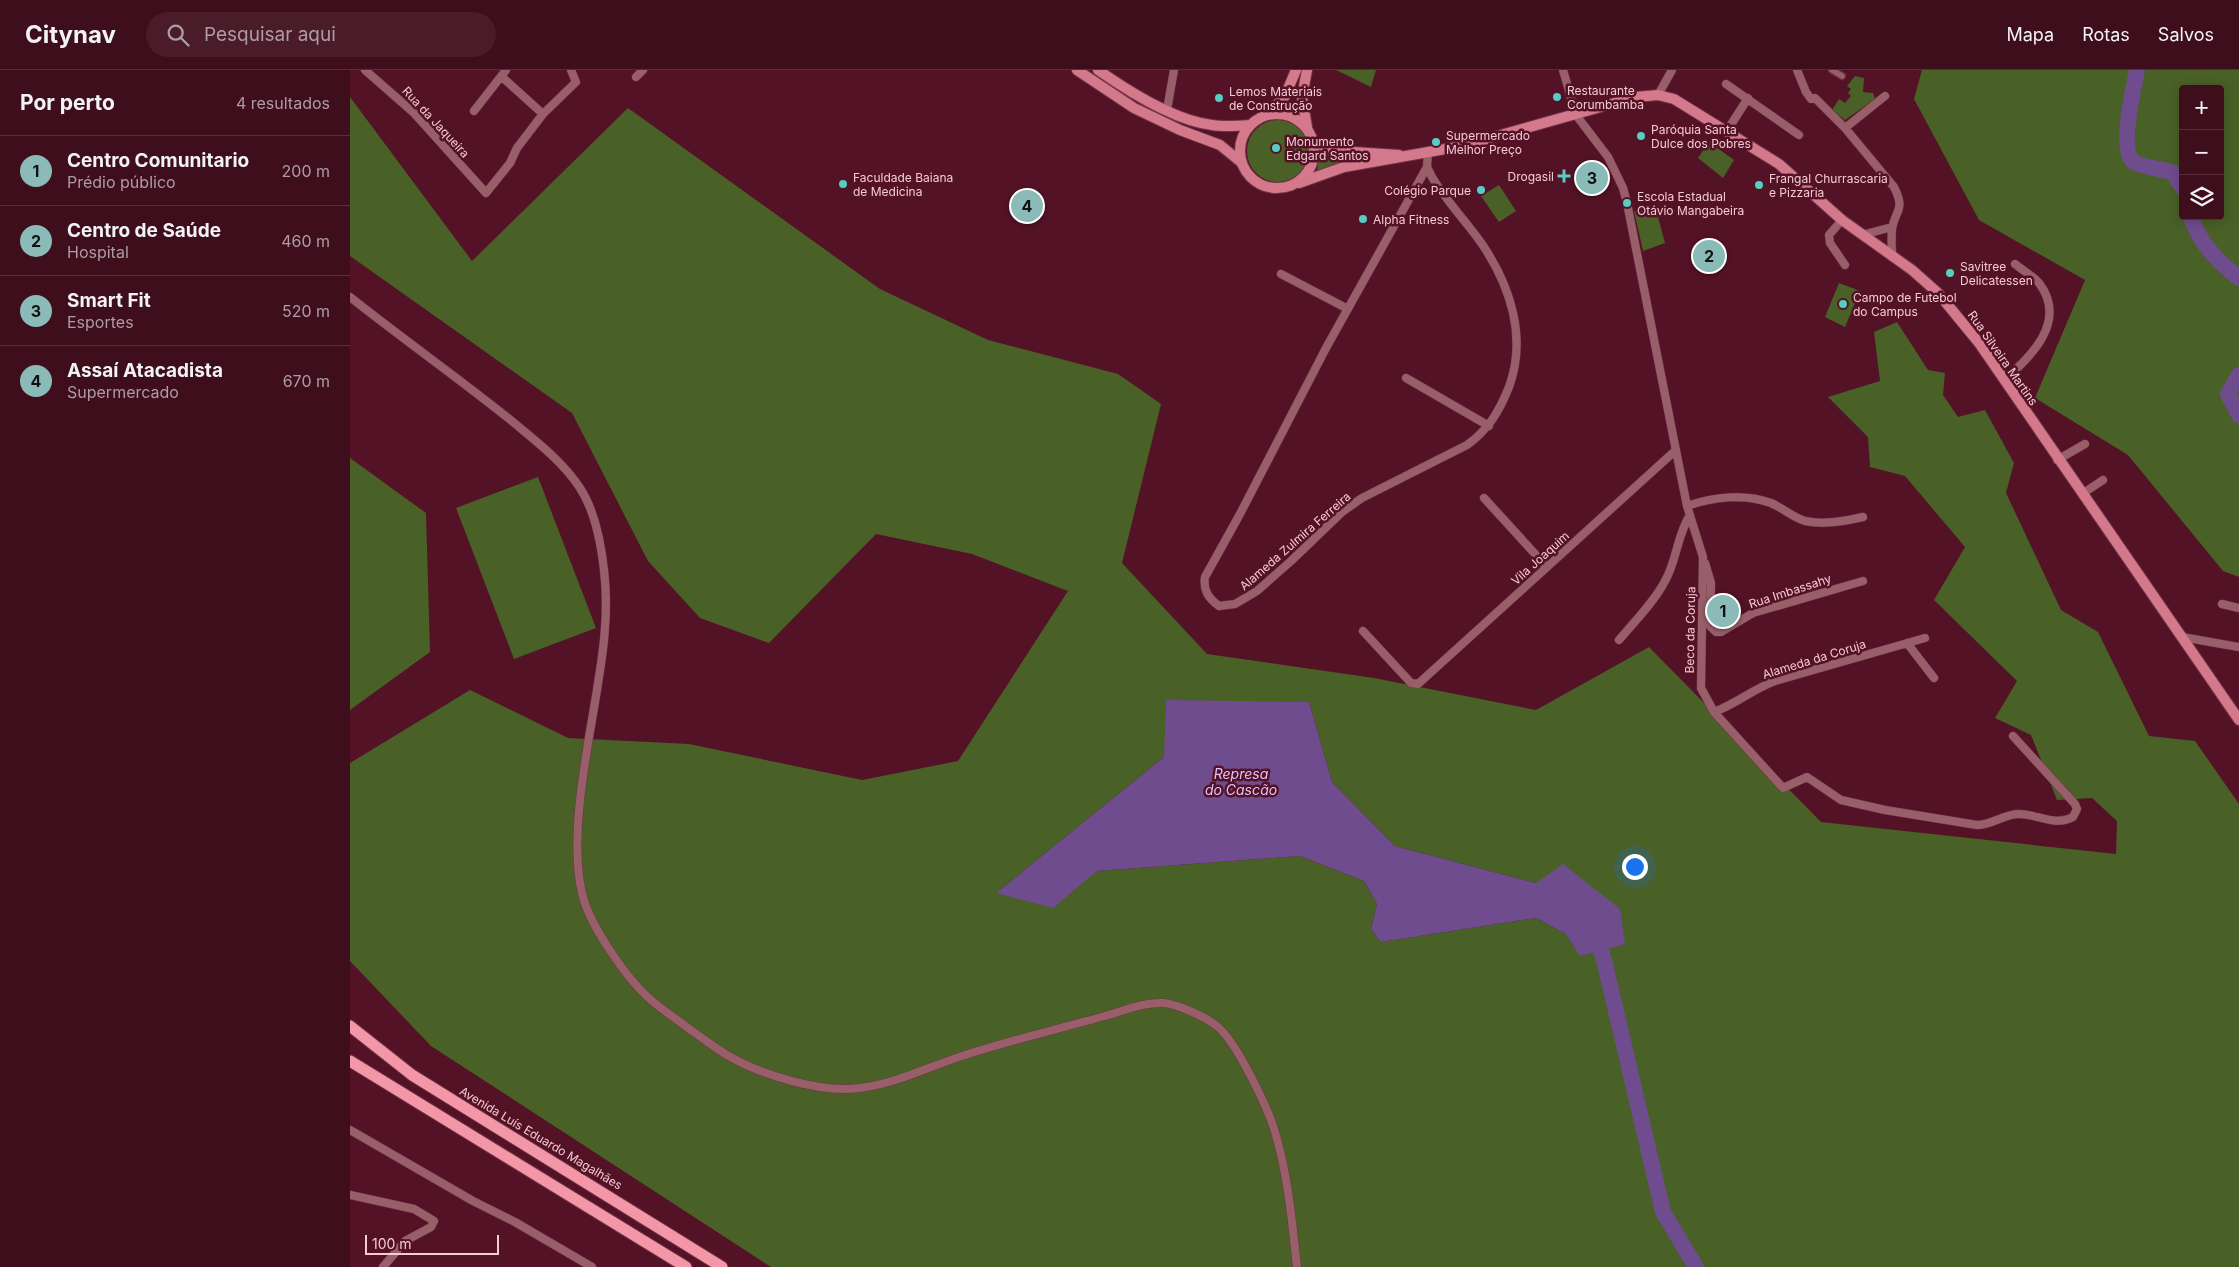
<!DOCTYPE html>
<html lang="pt">
<meta charset="utf-8">
<style>
body{margin:0;font-family:Inter,sans-serif;background:#4a1c29;color:#f1f3f6}
.controls{position:absolute;right:15px;top:15px;display:grid;overflow:hidden;border-radius:5px;box-shadow:0 2px 12px #0003}
.controls button{width:45px;height:45px;display:grid;place-items:center;padding:0;border:0;border-bottom:1px solid #582e3b;background:#3f0e1c;color:#f1f3f6;font:25px sans-serif}
.scale{position:absolute;left:15px;bottom:12px;width:134px;box-sizing:border-box;padding-left:5px;border:2px solid #f5cad1;border-top:0;font-size:14px;line-height:18px;white-space:nowrap;color:#f5cad1;-webkit-text-stroke:4px #541226;paint-order:stroke}
.you{position:absolute;left:1284px;top:796px;width:18px;height:18px;margin:-12px;border:4px solid #fff;border-radius:50%;background:#1a73e8;box-shadow:0 0 0 8px #1a73e833}
.badge{display:grid;place-items:center;width:32px;height:32px;border-radius:50%;background:#8bbbb9;color:#111;font-size:16px;font-weight:700}
.pin{position:absolute;translate:-50% -50%;border:2px solid #fff;box-shadow:0 1px 5px #0006}
.list{margin:0;padding:0;list-style:none}
h2{display:flex;justify-content:space-between;align-items:center;height:65px;margin:0;padding:0 20px;font-size:21px}
h2 small{font-size:16px;font-weight:400;color:#ad9ca3}
.list li{display:grid;grid-template-columns:32px 1fr auto;gap:15px;align-items:center;box-sizing:border-box;height:70px;padding:0 20px;border-top:1px solid #582e3b}
.list b{display:block;font-size:19px;white-space:nowrap}
.list p{margin:0;font-size:16px;white-space:nowrap;color:#ad9ca3}
.list em{font-size:16px;font-style:normal;color:#ad9ca3}
.icon{flex:none;width:28px;height:28px;fill:none;stroke:currentColor;stroke-width:2;stroke-linecap:round;stroke-linejoin:round}
.map{position:relative;flex:none;width:1889px;height:1197px;overflow:hidden}
header{display:flex;align-items:center;gap:30px;box-sizing:border-box;height:70px;padding:0 25px;background:#3f0e1c;border-bottom:1px solid #582e3b}
header strong{font-size:24px}
nav{display:flex;gap:28px;margin-inline-start:auto;font-size:18px}
.search{width:350px;height:45px;background:#4a1c29;display:flex;align-items:center;gap:12px;box-sizing:border-box;padding:0 18px;border-radius:28px;color:#ad9ca3;font-size:19px}
main{display:flex}
aside{flex:1;background:#3f0e1c}
.map>svg:first-child{display:block}
.green{fill:#496027;fill-rule:evenodd}
.water{fill:#6f4c8d}
.lines{fill:none;stroke-linecap:round;stroke-linejoin:round}
.river{stroke:#6f4c8d;stroke-width:16}
.pedestrian-casing{stroke:#713345;stroke-width:8}
.minor-casing{stroke:#713345;stroke-width:9}
.secondary-casing{stroke:#713345;stroke-width:12}
.primary-casing{stroke:#713345;stroke-width:13}
.pedestrian{stroke:#985f6a;stroke-width:5.5}
.minor{stroke:#985f6a;stroke-width:8}
.secondary{stroke:#d3798b;stroke-width:10}
.primary{stroke:#f396a8;stroke-width:11}
.poi-dot{fill:#56cec4;stroke:#541226;stroke-width:2}
.labels{text-anchor:middle;dominant-baseline:central;stroke-width:5;stroke-linejoin:round;paint-order:stroke}
.poi-label{font-size:12px;fill:#f5cad1;stroke:#541226;text-anchor:start}
.street-label{font-size:12px;fill:#f5cad1;stroke:#541226}
.water-label{font-size:14px;font-style:italic;fill:#dec2fa;stroke:#541226}
</style>
<header>
<strong>Citynav</strong>
<div class="search"><svg class="icon" aria-label="search" viewBox="0 0 24 24"><circle cx="10" cy="10" r="6"/><path d="M15 15l6 6"/></svg>Pesquisar aqui</div>
<nav><a>Mapa</a><a>Rotas</a><a>Salvos</a></nav>
</header>
<main>
<aside>
<h2>Por perto<small>4 resultados</small></h2>
<ul class="list">
<li><span class="badge">1</span><div><b>Centro Comunitario</b><p>Prédio público</p></div><em>200 m</em></li>
<li><span class="badge">2</span><div><b>Centro de Saúde</b><p>Hospital</p></div><em>460 m</em></li>
<li><span class="badge">3</span><div><b>Smart Fit</b><p>Esportes</p></div><em>520 m</em></li>
<li><span class="badge">4</span><div><b>Assaí Atacadista</b><p>Supermercado</p></div><em>670 m</em></li>
</ul>
</aside>
<div class="map">
<svg width="1889" height="1197" viewBox="0 0 1889 1197">
<rect width="100%" height="100%" fill="#541226"/>
<!-- green -->
<path class="green" d="M986,0H1026L1021,17Z
M1572,0H1889V507L1873,501L1778,385L1685,328L1735,210L1629,150L1564,29ZM1833,19H1870V146H1833Z
M1505,6L1514,8L1513,22L1523,23L1525,29L1495,50L1482,40L1489,29L1495,33L1501,26L1498,23L1501,19L1497,16Z
M0,27L122,191L278,38L530,219L638,270L768,304L811,334L772,493L857,584L1024,608L1186,640L1299,577L1471,752L1766,784L1767,751L1742,728L1707,730L1681,665L1645,648L1667,611L1584,530L1615,477L1555,406L1520,397L1518,367L1478,327L1530,311L1524,262L1547,252L1578,300L1595,303L1593,325L1608,347L1635,340L1664,393L1656,423L1711,540L1748,562L1799,666L1845,671L1889,734V1197H421L81,976L0,891V693L120,620L218,668L339,674L512,710L608,691L718,521L622,484L526,464L419,573L350,548L298,491L222,343L0,186ZM959,632L982,712L1045,776L1186,813L1216,864L1186,848L1031,872L1021,859L1027,834L1014,811L950,786L747,801L646,823L814,687Z
M897 81a31 31 0 1 1 62 0a31 31 0 1 1-62 0Z
M1359,72L1384,90L1373,108L1348,88Z
M969,78L988,85L1033,86L989,93L967,102Z
M1149,115L1166,141L1149,152L1131,126Z
M1305,136L1315,173L1293,181L1284,141Z
M1489,213L1510,221L1495,257L1475,247Z
M0,388L76,443L80,582L0,640Z
M188,407L246,558L164,589L106,438Z"/>
<!-- water -->
<path class="water" d="M816,630L959,632L982,712L1045,776L1186,813L1213,794L1270,839L1275,874L1230,886L1216,864L1186,848L1031,872L1021,859L1027,834L1014,811L950,786L747,801L703,838L646,823L814,687Z"/>
<g class="lines">
<!-- river -->
<path class="river" d="M1787,0C1784,18 1768,81 1784,92C1791,97 1813,99 1822,102L1833,118
M1841,146C1848,172 1868,192 1889,208
M1889,305L1878,324L1889,345
M1245,861L1254,890L1313,1142L1346,1197"/>
<!-- pedestrian casing -->
<g class="pedestrian-casing">
<path id="pedestrian" d="M1482,0L1492,6"/>
</g>
<!-- minor casing -->
<g class="minor-casing">
<path id="minor" d="M15,0L64,43L136,123L160,93L167,78L193,44L226,12L221,0
M1213,0L1226,45L1258,87L1273,118L1277,133L1337,436L1353,487L1351,618L1364,642L1433,718L1457,707L1491,730L1535,740L1627,755C1642,755 1654,744 1669,744C1688,744 1704,757 1723,747L1727,739L1725,734L1663,666
M1447,0L1456,22L1461,29L1465,28L1495,58L1544,117C1556,141 1545,139 1542,159C1541,168 1542,178 1542,187
M152,7L193,44
M286,7L293,0
M1376,14L1449,65
M1308,25L1322,0
M817,40L824,0
M124,41L156,0
M1495,58L1535,26
M1377,61L1398,28
M1077,97L976,278L890,444L855,507C853,520 858,528 869,536L885,534L907,521L941,491L992,442L1012,428L1117,375C1138,360 1149,342 1159,317C1177,268 1161,217 1132,174C1116,151 1096,131 1082,107L1077,97L1078,82
M1492,150L1479,165L1480,173L1495,195
M1512,165L1542,157
M931,204L998,239
M0,227C54,270 110,309 163,352C187,372 213,392 230,418C245,441 251,473 254,500C260,550 251,595 243,644C234,696 220,772 232,823C239,855 277,909 301,930C314,941 329,951 342,961C354,969 365,978 377,985C411,1005 470,1023 509,1018C546,1014 580,996 615,985C661,970 708,959 755,946C774,941 793,932 814,933C827,934 858,948 868,957C887,973 918,1038 925,1062C938,1105 942,1152 947,1197
M1056,308L1139,356
M1654,310C1681,287 1718,251 1689,213C1683,206 1672,200 1665,194
M1707,390L1735,374
M1732,424L1753,410
M1134,428L1197,497
M1337,436C1363,427 1395,423 1421,433C1433,438 1442,447 1455,451C1474,455 1495,451 1513,447
M1355,493L1361,513L1360,556L1366,562H1371L1403,543L1513,511
M1872,534L1889,538
M1013,561L1061,613L1068,614L1326,380
M1832,567L1889,577
M1269,570C1284,552 1305,531 1315,511C1327,490 1327,465 1340,445
M1557,573L1584,608
M1364,642C1386,634 1403,619 1425,611L1575,568
M0,1060L123,1131L165,1152L242,1197
M0,1125L64,1139L84,1151L81,1157L55,1171L33,1197"/>
</g>
<!-- secondary casing -->
<g class="secondary-casing">
<path id="secondary" d="M727,0L784,38L830,60L870,75L892,93
M748,0C778,21 826,51 862,55C874,57 887,56 900,55
M890 81a37 37 0 1 1 74 0a37 37 0 1 1-74 0Z
M917,45L935,26L946,0
M957,57L952,27L957,0
M964,72L988,81L1049,85
M949,113L994,97L1112,76L1286,27L1308,25L1324,29L1429,94L1492,150L1562,200L1588,223L1629,273L1889,650"/>
</g>
<!-- primary casing -->
<g class="primary-casing">
<path id="primary" d="M0,956L62,1005L372,1197
M0,991L336,1197"/>
</g>
<!-- pedestrian -->
<use href="#pedestrian" class="pedestrian"/>
<!-- minor -->
<use href="#minor" class="minor"/>
<!-- secondary -->
<use href="#secondary" class="secondary"/>
<!-- primary -->
<use href="#primary" class="primary"/>
</g>
<!-- markers -->
<g class="poi-dot">
<circle cx="1207" cy="27" r="5"/>
<circle cx="869" cy="28" r="5"/>
<circle cx="1291" cy="66" r="5"/>
<circle cx="1086" cy="72" r="5"/>
<circle cx="926" cy="78" r="5"/>
<path d="M1211.5 98.5h5v5h5v5h-5v5h-5v-5h-5v-5h5z"/>
<circle cx="493" cy="114" r="5"/>
<circle cx="1409" cy="115" r="5"/>
<circle cx="1131" cy="120" r="5"/>
<circle cx="1277" cy="133" r="5"/>
<circle cx="1013" cy="149" r="5"/>
<circle cx="1600" cy="203" r="5"/>
<circle cx="1493" cy="234" r="5"/>
</g>
<g class="labels">
<!-- poi labels -->
<g class="poi-label">
<text x="1217" y="20">Restaurante<tspan x="1217" dy="14">Corumbamba</tspan></text>
<text x="879" y="21">Lemos Materiais<tspan x="879" dy="14">de Construção</tspan></text>
<text x="1301" y="59">Paróquia Santa<tspan x="1301" dy="14">Dulce dos Pobres</tspan></text>
<text x="1096" y="65">Supermercado<tspan x="1096" dy="14">Melhor Preço</tspan></text>
<text x="936" y="71">Monumento<tspan x="936" dy="14">Edgard Santos</tspan></text>
<text x="1204" y="106" text-anchor="end">Drogasil</text>
<text x="503" y="107">Faculdade Baiana<tspan x="503" dy="14">de Medicina</tspan></text>
<text x="1419" y="108">Frangal Churrascaria<tspan x="1419" dy="14">e Pizzaria</tspan></text>
<text x="1121" y="120" text-anchor="end">Colégio Parque</text>
<text x="1287" y="126">Escola Estadual<tspan x="1287" dy="14">Otávio Mangabeira</tspan></text>
<text x="1023" y="149">Alpha Fitness</text>
<text x="1610" y="196">Savitree<tspan x="1610" dy="14">Delicatessen</tspan></text>
<text x="1503" y="227">Campo de Futebol<tspan x="1503" dy="14">do Campus</tspan></text>
</g>
<!-- street labels -->
<g class="street-label">
<text transform="translate(86 52) rotate(47)">Rua da Jaqueira</text>
<text transform="translate(1653 288) rotate(55)">Rua Silveira Martins</text>
<text transform="translate(945 471) rotate(-41)">Alameda Zulmira Ferreira</text>
<text transform="translate(1190 488) rotate(-42)">Vila Joaquim</text>
<text transform="translate(1440 521) rotate(-18)">Rua Imbassahy</text>
<text transform="translate(1340 560) rotate(-89)">Beco da Coruja</text>
<text transform="translate(1464 589) rotate(-17)">Alameda da Coruja</text>
<text transform="translate(191 1068) rotate(31)">Avenida Luís Eduardo Magalhães</text>
</g>
<!-- water labels -->
<g class="water-label">
<text x="891" y="703">Represa<tspan x="891" dy="16">do Cascão</tspan></text>
</g>
</g>
</svg>
<div class="controls">
<button>+</button>
<button>−</button>
<button><svg class="icon" aria-label="layers" viewBox="0 0 24 24"><path d="M12 4l9 5-9 5-9-5zM3 14l9 5 9-5"/></svg></button>
</div>
<div class="scale">100 m</div>
<div class="you"></div>
<div class="pin badge" style="left:1373px;top:541px">1</div>
<div class="pin badge" style="left:1359px;top:186px">2</div>
<div class="pin badge" style="left:1242px;top:108px">3</div>
<div class="pin badge" style="left:677px;top:136px">4</div>
</div>
</main>
